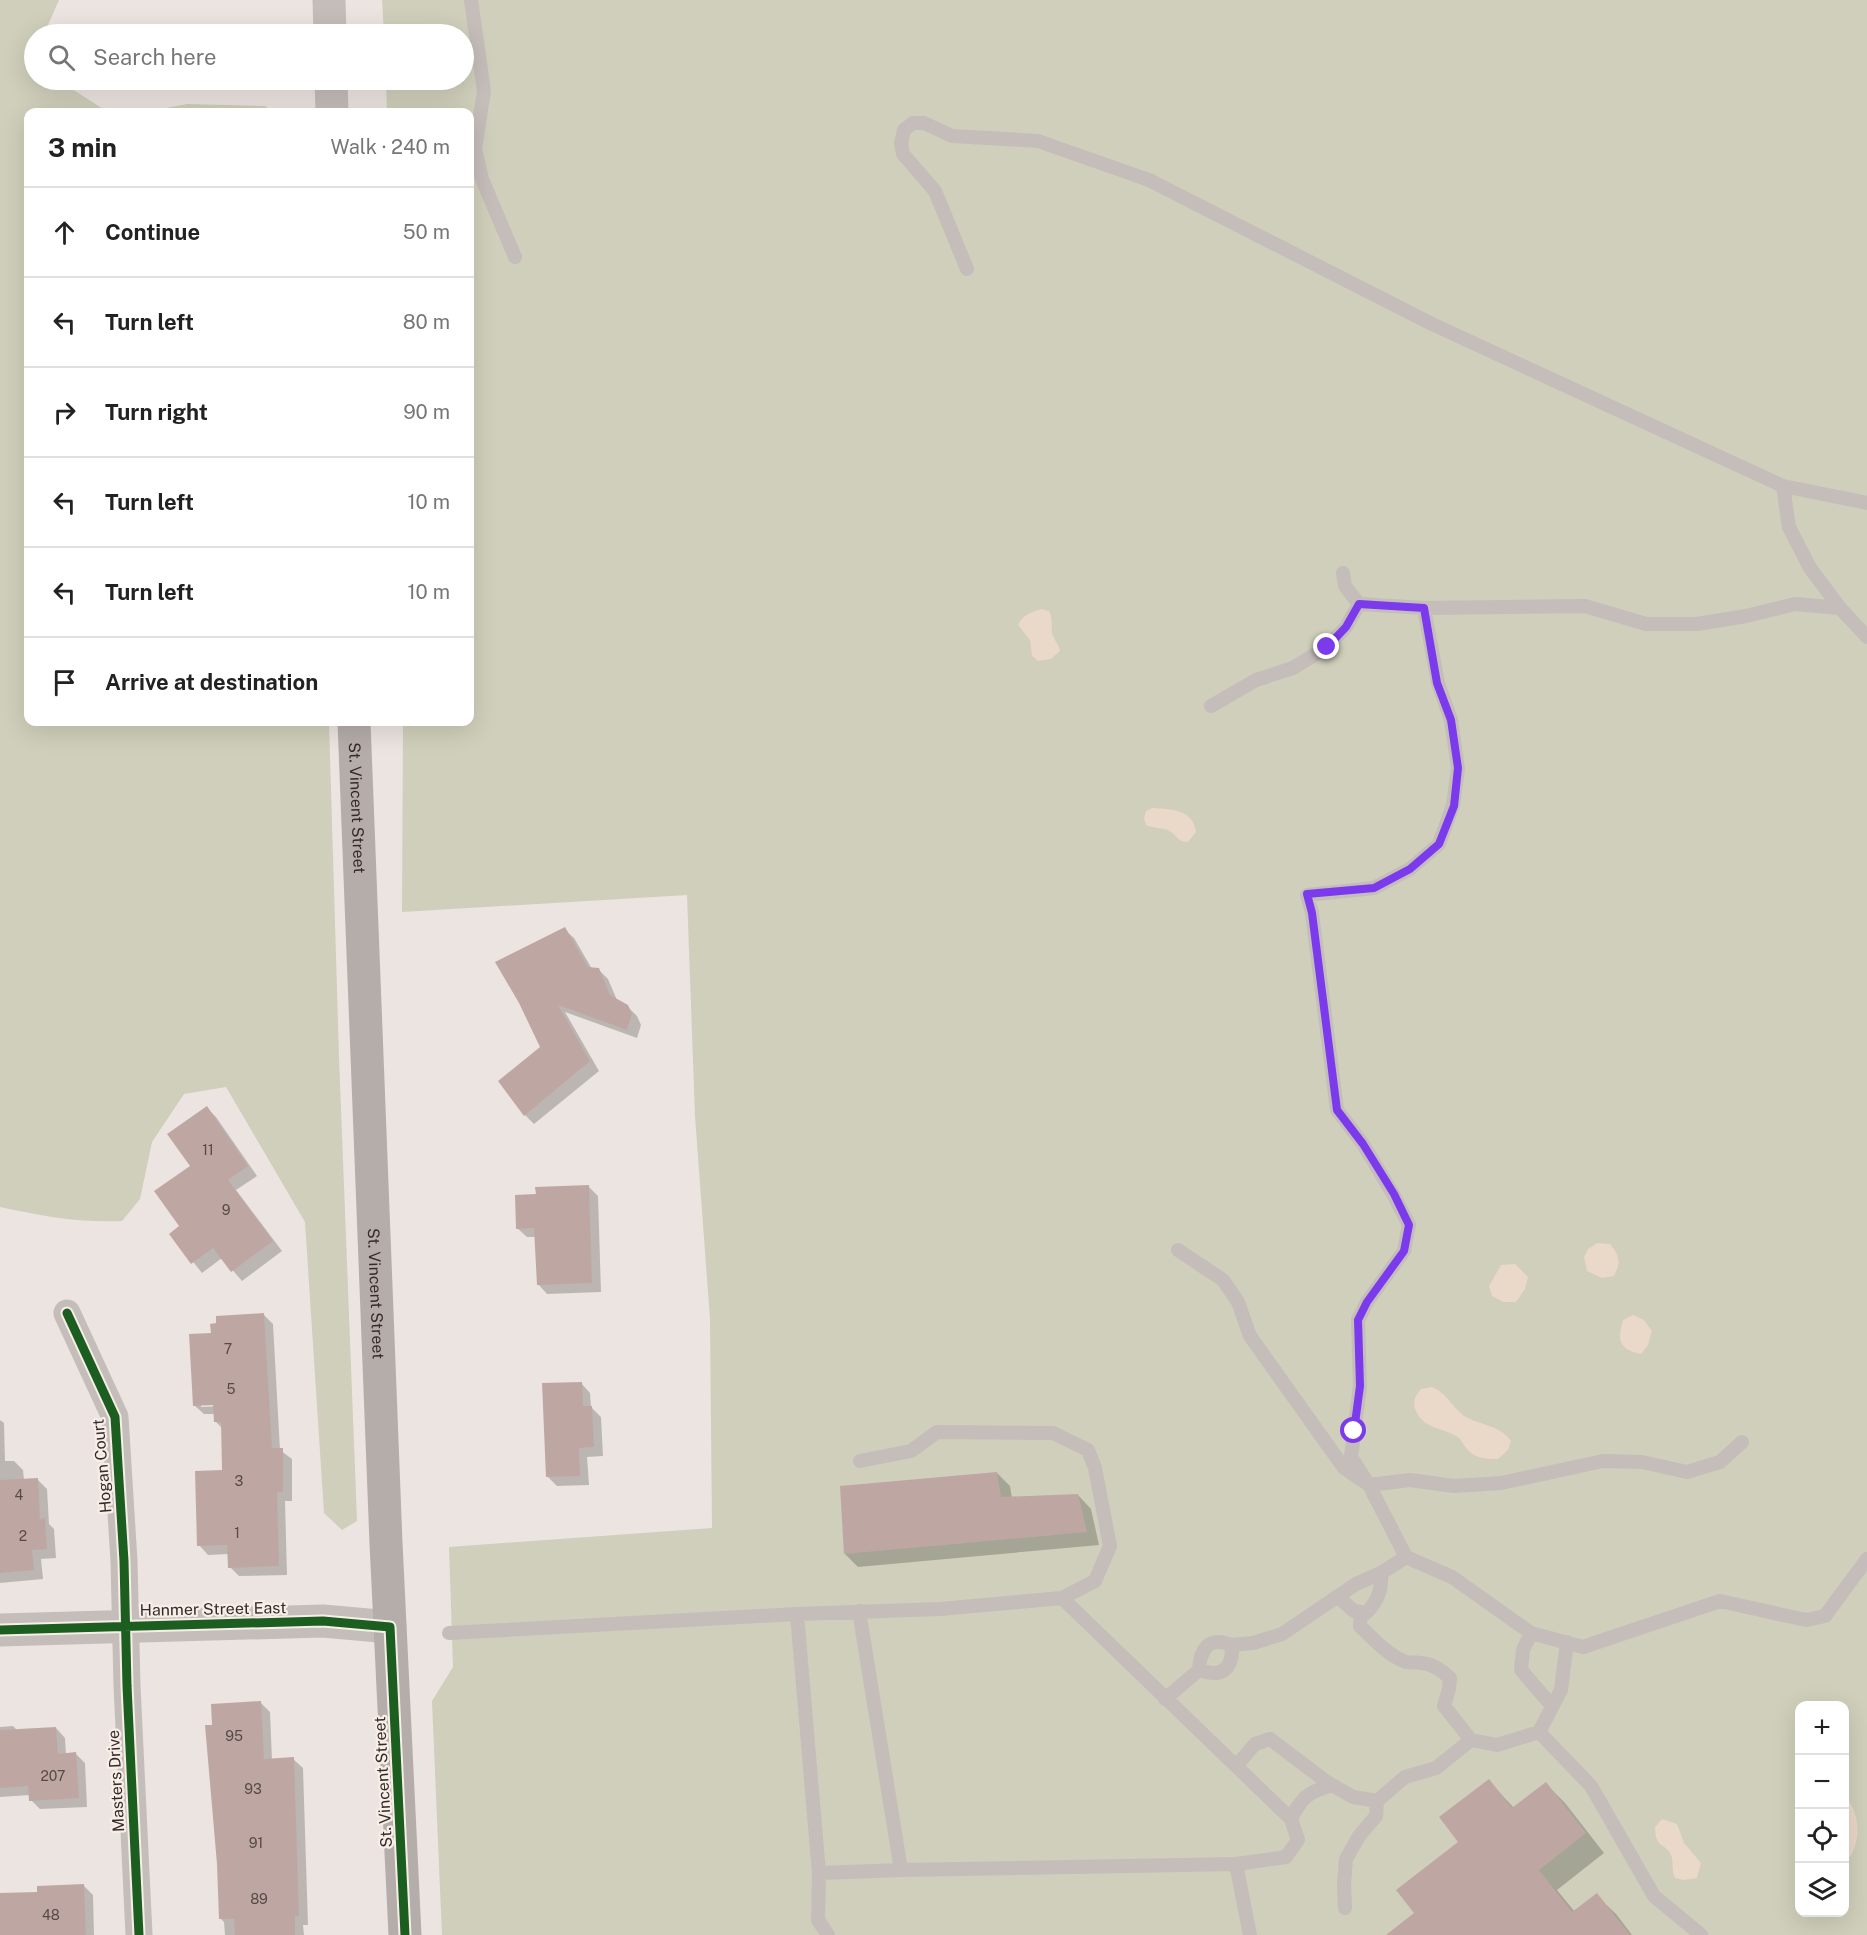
<!DOCTYPE html>
<meta charset="utf-8">
<style>
body{margin:0;font-family:"Public Sans",sans-serif;background:#f2f2f2;color:#222}
.controls{position:absolute;right:18px;bottom:18px;display:grid;overflow:hidden;border-radius:12px;box-shadow:0 6px 24px #0002}
.controls button{width:54px;height:54px;display:grid;place-items:center;padding:0;border:0;border-bottom:2px solid #e0e0e0;background:#fff;color:#222;font:30px sans-serif}
.stop{position:absolute;width:18px;height:18px;margin:-14px;border:4px solid #7c3aed;border-radius:50%;background:#fff}
.stop.end{background:#7c3aed;border-color:#fff;box-shadow:0 2px 6px #0008}
.list{margin:0;padding:0;list-style:none}
h2{display:flex;justify-content:space-between;align-items:center;height:78px;margin:0;padding:0 24px;font-size:26px}
h2 small{font-size:20px;font-weight:400;color:#767676}
.list li{display:grid;grid-template-columns:39px 1fr auto;gap:18px;align-items:center;box-sizing:border-box;height:90px;padding:0 24px;border-top:2px solid #e0e0e0}
.list b{display:block;font-size:22px;white-space:nowrap}
.list em{font-size:20px;font-style:normal;color:#767676}
.icon{flex:none;width:33px;height:33px;fill:none;stroke:currentColor;stroke-width:2;stroke-linecap:round;stroke-linejoin:round}
.map{position:relative;flex:none;width:1867px;height:1935px;overflow:hidden}
.search{position:absolute;background:#fff;box-shadow:0 6px 24px #0002;left:24px;top:24px;width:450px;height:66px;display:flex;align-items:center;gap:15px;box-sizing:border-box;padding:0 21px;border-radius:33px;color:#767676;font-size:22px}
.panel{position:absolute;background:#fff;box-shadow:0 6px 24px #0002;left:24px;top:108px;width:450px;height:618px;border-radius:12px}
.map>svg:first-child{display:block}
.green{fill:#cfcfbb;fill-rule:evenodd}
.sand{fill:#ead8c8}
.shadow{fill:#0003;fill-rule:evenodd}
.building{fill:#bea7a3}
.lines{fill:none;stroke-linecap:round;stroke-linejoin:round}
.service{stroke:#c4bdba;stroke-width:14}
.minor{stroke:#c4bdba;stroke-width:27}
.tertiary{stroke:#c4bdba;stroke-width:33}
.secondary{stroke:#b5adaa;stroke-width:33}
.cycleway-casing{stroke:#f8eee8;stroke-width:13}
.cycleway{stroke:#1b5e20;stroke-width:9}
.route{stroke:#7c3aed;stroke-width:8}
.labels{text-anchor:middle;dominant-baseline:central;stroke-width:4.5;stroke-linejoin:round;paint-order:stroke}
.number-label{font-size:14px;fill:#564947}
.street-label{font-size:16px;fill:#342a28;stroke:#f8eee8}
</style>
<div class="map">
<svg width="1867" height="1935" viewBox="0 0 1867 1935">
<rect width="100%" height="100%" fill="#ece4e0"/>
<!-- green -->
<path class="green" d="M0,0H59L44,34H34V80H64L69,87L108,112H28V722H329L339,1057L357,1521L342,1530L324,1513L305,1222L226,1087L184,1094L152,1142L140,1199L122,1221C79,1223 42,1216 0,1207Z
M382,0H1867V1935H442L432,1701L453,1667L449,1547L712,1528L710,1319L695,1116L687,895L402,912L403,722H470V112H387L386,80H464V34H384ZM1800,1706H1844V1912H1800Z
M187,104L265,106L272,112H145Z"/>
<!-- sand -->
<path class="sand" d="M1042,609L1049,611C1053,619 1051,623 1052,632C1053,640 1059,643 1060,651L1051,659L1038,661L1032,656L1030,640L1018,625C1023,614 1032,612 1042,609Z
M1152,808C1171,809 1193,809 1196,832L1188,842C1178,842 1179,838 1171,832C1165,827 1154,829 1146,825L1144,818L1146,811Z
M1597,1243L1610,1244C1620,1256 1621,1262 1614,1276L1602,1278L1587,1271L1584,1257L1588,1249Z
M1515,1264L1528,1277L1525,1289L1516,1302H1503L1492,1296L1489,1286L1501,1265Z
M1633,1315L1644,1320L1652,1331L1648,1345L1641,1354C1619,1349 1617,1341 1623,1320Z
M1431,1387C1447,1392 1452,1408 1466,1417C1481,1425 1501,1426 1511,1441L1508,1450L1498,1459C1486,1459 1475,1459 1467,1449C1464,1446 1462,1441 1459,1438C1444,1427 1424,1430 1416,1411C1412,1402 1415,1396 1421,1389Z
M1845,1797C1861,1811 1862,1848 1845,1862Z
M1662,1819L1677,1824L1684,1843L1701,1863L1697,1878L1684,1880L1675,1878C1671,1870 1674,1863 1671,1855C1665,1842 1655,1849 1655,1827Z"/>
<!-- shadow -->
<path class="shadow" d="M564,929L574,938L592,969H598L608,979L617,1000L627,1006L637,1016L641,1025L637,1038L565,1012L599,1071L534,1124L525,1115L541,1047Z
M207,1108L216,1117L257,1176L236,1190L282,1251L242,1281L222,1258L202,1273L171,1234L182,1226L192,1167Z
M589,1187L598,1196L601,1292L547,1294L538,1284L536,1237H527L517,1228L537,1196Z
M264,1315L273,1324L280,1450L292,1459V1501H285L287,1575L239,1576L230,1567L229,1554L208,1555L199,1545L224,1472L223,1429L215,1421V1414H204L194,1405L212,1334ZM221,1403V1406L201,1407V1404Z
M581,1383L590,1393L591,1407L601,1417L603,1456L587,1457L589,1485L557,1486L548,1477Z
M0,1420L4,1423L5,1461H14L23,1470L24,1480H38L47,1489L49,1524L54,1529L56,1558L41,1559L43,1579L0,1583Z
M997,1473L1010,1486L1012,1498L1078,1495L1091,1509L1099,1545L858,1567L845,1554Z
M260,1702L270,1712L272,1760L293,1759L303,1768L308,1925H303L304,1935H225L224,1922L221,1919L214,1726Z
M13,1726L18,1731L56,1728L65,1738L66,1755L76,1754L85,1763L87,1807L40,1809L31,1800L30,1795L0,1797V1727Z
M1489,1781L1514,1808L1546,1784L1565,1803L1604,1853L1557,1890L1575,1912L1596,1895L1616,1914L1632,1935H1397L1417,1913L1460,1842Z
M84,1886L93,1895L94,1935H0V1894L38,1893Z"/>
<!-- building -->
<path class="building" d="M565,927L588,967L599,968L610,995L628,1005L632,1014L627,1030L558,1005L590,1061L524,1116L498,1081L540,1047L519,1003L495,962Z
M207,1106L248,1166L228,1180L273,1241L231,1272L213,1248L191,1264L169,1234L179,1226L154,1191L190,1166L167,1134Z
M589,1185L592,1283L537,1285L534,1228L516,1229L515,1195L536,1194L535,1187Z
M264,1313L272,1448H283V1492H277L279,1566L228,1568L227,1545L197,1546L195,1471L222,1470L221,1422H214L213,1405L193,1406L189,1334L211,1333L210,1324L216,1323V1316Z
M582,1382L583,1406H592L594,1447L579,1448L580,1476L546,1477L542,1383Z
M997,1472L1001,1497L1078,1494L1087,1532L844,1554L840,1486Z
M38,1478L40,1519L45,1518L47,1549L32,1550L34,1570L0,1573V1480Z
M261,1701L264,1759L294,1757L299,1916H295V1935H235L234,1919H219L217,1864L205,1725H212L211,1704Z
M56,1727L58,1754L76,1752L79,1798L29,1801L28,1786L0,1788V1730Z
M1489,1779L1512,1808L1546,1782L1586,1833L1539,1870L1572,1912L1597,1893L1630,1935H1386L1414,1913L1396,1890L1458,1842L1439,1817Z
M84,1884L86,1935H0V1893L37,1892V1886Z"/>
<g class="lines">
<!-- service -->
<path class="service" d="M471,0L484,91L475,149L482,179L515,257
M967,269L935,191L903,154L901,143L904,130L913,123H924L952,136L1038,141L1149,180L1432,324L1783,486L1867,503
M1783,486L1789,527L1810,568L1840,608
M1343,573L1345,586L1359,604
M1424,608L1585,606L1646,624H1697L1746,616L1795,604L1840,608L1867,637
M1178,1250L1223,1280L1238,1302L1250,1336L1344,1468L1369,1485L1351,1457L1360,1386L1358,1320L1367,1302L1404,1251L1409,1225L1393,1194L1363,1144L1337,1110L1312,913L1307,895L1374,888L1410,869L1439,844L1453,805L1458,768L1451,720L1438,683L1424,608L1359,604L1346,627L1327,647L1293,668L1256,680L1211,706
M1742,1442L1720,1462L1687,1472L1642,1462L1603,1461L1501,1483L1454,1486L1410,1480L1369,1485L1406,1557L1452,1577L1531,1633L1583,1647L1720,1601L1806,1620L1825,1616L1867,1559
M860,1461L911,1451L937,1432L1053,1433L1088,1450L1095,1468L1110,1546L1095,1581L1062,1598L940,1609L797,1614L819,1873L901,1870L1236,1864L1250,1935
M1338,1597L1354,1611L1366,1613C1378,1601 1382,1590 1381,1573
M1062,1598L1291,1819L1298,1840L1286,1857L1236,1864
M859,1611L901,1870
M1361,1612L1360,1626C1373,1639 1389,1656 1406,1662C1411,1663 1416,1662 1421,1663C1433,1664 1441,1670 1450,1678L1449,1689L1444,1706L1471,1740L1497,1745L1539,1732
M449,1633L797,1614
M1531,1633L1523,1650L1521,1670L1552,1706
M1567,1642L1561,1690L1539,1732L1591,1786L1654,1896L1701,1935
M1231,1645L1253,1643L1282,1634L1356,1584L1381,1573L1406,1557
M1165,1699L1199,1670C1200,1649 1209,1636 1231,1645C1234,1657 1229,1673 1214,1673C1209,1673 1203,1671 1199,1670
M1236,1766L1255,1744L1270,1739L1327,1782L1353,1797L1377,1801L1405,1777L1436,1768L1471,1740
M1291,1819C1302,1796 1309,1792 1332,1785
M819,1873L818,1920L828,1935
M1345,1908L1344,1884L1346,1859L1359,1836L1376,1816L1377,1801"/>
<!-- minor -->
<path class="minor" d="M67,1313L115,1417L124,1561L127,1686L139,1935"/>
<!-- tertiary -->
<path class="tertiary" d="M329,0L330,34
M331,80L332,112
M0,1630L323,1621L390,1627"/>
<!-- secondary -->
<path class="secondary" id="s1" d="M354,722L386,1543L405,1935"/>
<!-- cycleway casing -->
<g class="cycleway-casing">
<path id="cycleway" d="M67,1313L115,1417L124,1561L127,1686L139,1935
M0,1630L323,1621L390,1627L405,1935"/>
</g>
<!-- cycleway -->
<use href="#cycleway" class="cycleway"/>
</g>
<g class="lines">
<!-- route -->
<path class="route" d="M1327,647L1346,627L1359,604L1424,608L1437,683L1451,720L1458,768L1454,806L1439,844L1410,869L1374,888L1307,894L1312,913L1337,1110L1363,1144L1394,1194L1409,1225L1404,1251L1367,1302L1358,1320L1360,1386L1354,1431"/>
</g>
<g class="labels">
<!-- number labels -->
<g class="number-label">
<text x="208" y="1150">11</text>
<text x="226" y="1210">9</text>
<text x="228" y="1349">7</text>
<text x="231" y="1389">5</text>
<text x="239" y="1481">3</text>
<text x="19" y="1495">4</text>
<text x="237" y="1533">1</text>
<text x="23" y="1536">2</text>
<text x="234" y="1736">95</text>
<text x="53" y="1776">207</text>
<text x="253" y="1789">93</text>
<text x="256" y="1843">91</text>
<text x="259" y="1899">89</text>
<text x="51" y="1915">48</text>
</g>
<!-- street labels -->
<g class="street-label">
<text stroke="none"><textPath href="#s1" startOffset="86">St. Vincent Street</textPath></text>
<text stroke="none"><textPath href="#s1" startOffset="572">St. Vincent Street</textPath></text>
<text transform="translate(102 1466) rotate(-95)">Hogan Court</text>
<text transform="translate(213 1609) rotate(-1)">Hanmer Street East</text>
<text transform="translate(116 1781) rotate(-93)">Masters Drive</text>
<text transform="translate(383 1782) rotate(-93)">St. Vincent Street</text>
</g>
</g>
</svg>
<div class="controls">
<button>+</button>
<button>−</button>
<button><svg class="icon" aria-label="locate" viewBox="0 0 24 24"><circle cx="12" cy="12" r="6"/><path d="M12 2v4M12 18v4M2 12h4M18 12h4"/></svg></button>
<button><svg class="icon" aria-label="layers" viewBox="0 0 24 24"><path d="M12 4l9 5-9 5-9-5zM3 14l9 5 9-5"/></svg></button>
</div>
<div class="stop" style="left:1354px;top:1431px"></div>
<div class="stop end" style="left:1327px;top:647px"></div>
<div class="search"><svg class="icon" aria-label="search" viewBox="0 0 24 24"><circle cx="10" cy="10" r="6"/><path d="M15 15l6 6"/></svg>Search here</div>
<section class="panel">
<h2>3 min<small>Walk · 240 m</small></h2>
<ul class="list">
<li><svg class="icon" aria-label="ahead" viewBox="0 0 24 24"><path d="M12 20V5M6 11l6-6 6 6"/></svg><div><b>Continue</b></div><em>50 m</em></li>
<li><svg class="icon" aria-label="left" viewBox="0 0 24 24"><path d="M17 20v-9H6M10 6l-5 5 5 5"/></svg><div><b>Turn left</b></div><em>80 m</em></li>
<li><svg class="icon" aria-label="right" viewBox="0 0 24 24"><path d="M7 20v-9h11M14 6l5 5-5 5"/></svg><div><b>Turn right</b></div><em>90 m</em></li>
<li><svg class="icon" aria-label="left" viewBox="0 0 24 24"><path d="M17 20v-9H6M10 6l-5 5 5 5"/></svg><div><b>Turn left</b></div><em>10 m</em></li>
<li><svg class="icon" aria-label="left" viewBox="0 0 24 24"><path d="M17 20v-9H6M10 6l-5 5 5 5"/></svg><div><b>Turn left</b></div><em>10 m</em></li>
<li><svg class="icon" aria-label="arrive" viewBox="0 0 24 24"><path d="M6 21V4h12l-3 4 3 4H6"/></svg><div><b>Arrive at destination</b></div></li>
</ul>
</section>
</div>
